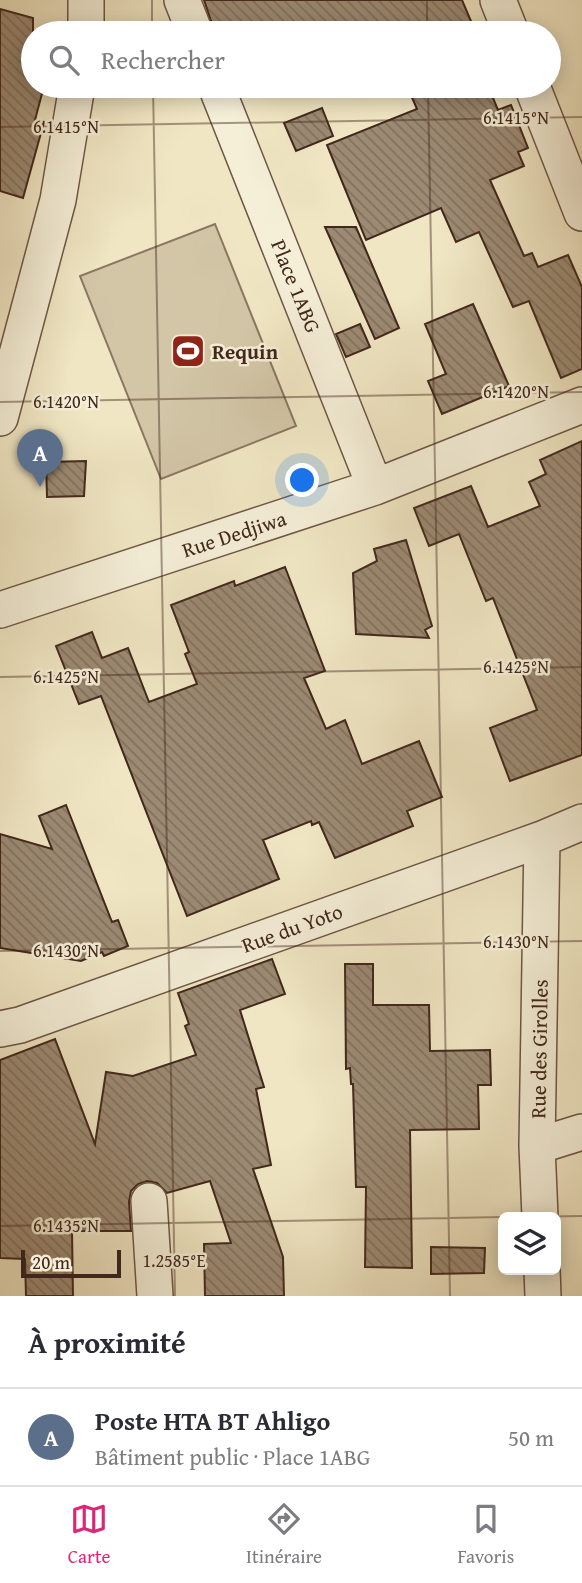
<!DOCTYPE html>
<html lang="fr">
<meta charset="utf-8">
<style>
body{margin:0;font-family:"Gentium Book Plus",serif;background:#f7f7f7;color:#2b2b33}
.controls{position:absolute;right:21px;bottom:21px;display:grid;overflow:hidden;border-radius:10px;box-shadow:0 4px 18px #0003}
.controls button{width:63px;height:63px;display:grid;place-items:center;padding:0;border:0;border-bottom:2px solid #e1e1e2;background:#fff;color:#2b2b33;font:35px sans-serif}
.scale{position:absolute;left:21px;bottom:18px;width:100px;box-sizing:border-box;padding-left:7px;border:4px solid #42271c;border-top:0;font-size:19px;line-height:24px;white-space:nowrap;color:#42271c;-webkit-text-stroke:5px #f5efd8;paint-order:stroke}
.you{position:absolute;left:303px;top:481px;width:24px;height:24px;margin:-18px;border:5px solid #fff;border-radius:50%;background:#1a73e8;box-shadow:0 0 0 10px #1a73e833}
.badge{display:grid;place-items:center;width:46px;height:46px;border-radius:50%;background:#db2777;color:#fff;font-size:23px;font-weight:700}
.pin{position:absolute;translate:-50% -58px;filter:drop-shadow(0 2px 4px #0008)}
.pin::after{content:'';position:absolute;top:37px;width:24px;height:21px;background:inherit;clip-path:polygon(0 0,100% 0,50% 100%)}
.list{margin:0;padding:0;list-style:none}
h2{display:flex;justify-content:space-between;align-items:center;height:91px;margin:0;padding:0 28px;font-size:30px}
h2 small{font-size:23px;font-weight:400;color:#7c7c81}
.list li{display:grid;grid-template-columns:46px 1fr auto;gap:21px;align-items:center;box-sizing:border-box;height:98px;padding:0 28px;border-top:2px solid #e1e1e2}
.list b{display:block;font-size:26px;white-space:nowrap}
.list p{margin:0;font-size:23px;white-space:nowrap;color:#7c7c81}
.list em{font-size:23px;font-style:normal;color:#7c7c81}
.icon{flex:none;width:38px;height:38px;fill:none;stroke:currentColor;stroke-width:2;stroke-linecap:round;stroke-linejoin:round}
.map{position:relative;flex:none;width:582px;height:1296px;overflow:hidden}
.search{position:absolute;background:#fff;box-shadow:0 4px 18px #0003;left:21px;right:21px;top:21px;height:77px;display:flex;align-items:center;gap:18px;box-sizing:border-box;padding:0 24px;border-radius:38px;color:#7c7c81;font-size:26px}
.sheet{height:189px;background:#fff}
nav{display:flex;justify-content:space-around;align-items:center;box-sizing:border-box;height:98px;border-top:2px solid #e1e1e2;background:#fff;font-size:19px;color:#7c7c81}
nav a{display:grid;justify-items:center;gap:4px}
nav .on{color:#db2777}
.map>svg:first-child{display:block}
.grass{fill:#d2c6a7;stroke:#8a7662;stroke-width:2}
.building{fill:url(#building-back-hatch);stroke:#42271c;stroke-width:2}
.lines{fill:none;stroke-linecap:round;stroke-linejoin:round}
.minor-casing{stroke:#6e5746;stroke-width:38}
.minor{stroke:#f5efd8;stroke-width:35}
.ticks{fill:none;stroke:#42271c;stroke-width:2;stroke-opacity:0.45}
.labels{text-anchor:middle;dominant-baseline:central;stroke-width:5;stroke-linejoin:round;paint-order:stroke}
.street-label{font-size:21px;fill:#42271c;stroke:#f5efd8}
.poi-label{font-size:21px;font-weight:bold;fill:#42271c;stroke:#f5efd8;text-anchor:start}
.ticks-label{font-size:18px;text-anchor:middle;fill:#42271c;stroke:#f5efd8;stroke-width:5;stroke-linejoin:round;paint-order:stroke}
</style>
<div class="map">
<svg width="582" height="1296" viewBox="0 0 582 1296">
<defs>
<pattern id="building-back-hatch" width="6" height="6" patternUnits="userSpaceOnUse" patternTransform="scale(1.75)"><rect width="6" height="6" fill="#9c8a73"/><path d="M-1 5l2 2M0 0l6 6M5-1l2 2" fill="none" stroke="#81715e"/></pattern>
</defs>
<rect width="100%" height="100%" fill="#f0e6c3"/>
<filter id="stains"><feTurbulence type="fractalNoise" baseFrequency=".00286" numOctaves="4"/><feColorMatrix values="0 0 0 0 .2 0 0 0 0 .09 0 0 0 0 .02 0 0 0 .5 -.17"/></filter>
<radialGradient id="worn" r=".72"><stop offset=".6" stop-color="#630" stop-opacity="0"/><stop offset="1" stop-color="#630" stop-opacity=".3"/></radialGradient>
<!-- grass -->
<path class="grass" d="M215,224L296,426L161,479L80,276Z"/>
<!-- building -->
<path class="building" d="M204,0H462L476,33H215Z
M0,9L33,18V86H44L35,120L44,122L23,198L0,191Z
M407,86H488L498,110L511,105L528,148L518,152L524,166L490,180L524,256L532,253L538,267L568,255L582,287V369L561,378L529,301L513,307L479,232L456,242L441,208L366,240L327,145L417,109Z
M322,108L333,136L296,151L284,123Z
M325,227H356L399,328L375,339Z
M473,304L509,386L442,414L428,381L446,374L425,324Z
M360,324L370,347L346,357L336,334Z
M582,441V755L510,781L490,728L537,710L493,598L486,601L459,534L429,546L414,508L471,486L488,527L540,506L529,482L546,474L540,460Z
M86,461L84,496L47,497L46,462Z
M406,540L432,626L425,630L429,638L356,634L353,573L377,561L374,549Z
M285,567L325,671L304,678L326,729L345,720L362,764L419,741L442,797L407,811L413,826L335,858L319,822L312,825L311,821L263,840L279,879L187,916L101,696L79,704L56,646L92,632L102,658L128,648L149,702L197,684L185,654L189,652L171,605L234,581L235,586Z
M66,805L112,922L118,920L128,946L104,956L102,952L81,961L0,948V834L52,849L39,816Z
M272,959L285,994L240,1010L264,1087L256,1089L271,1165L253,1169L283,1257L284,1296H205L204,1244L231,1243L210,1181L167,1193L157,1183L147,1181L138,1184L131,1191L129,1202L131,1231H72L73,1296H26L25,1259L0,1258V1060L55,1039L95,1144L106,1072L133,1076L196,1055L185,1026L189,1024L178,993Z
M345,964H373V1005H429L430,1051L490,1050L491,1085H478L479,1129L410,1130L412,1268L365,1267L366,1187H356L353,1084H351L350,1068L346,1069Z
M431,1247L485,1248L484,1273L431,1274Z"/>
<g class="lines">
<!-- minor casing -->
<g class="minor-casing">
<path id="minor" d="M182,0L195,33
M498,0L511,33
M86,33V0
M216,86L375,487
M532,86L582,213
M0,418L58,200L77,86
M0,610L375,487L582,405
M0,1029L20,1025L542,839L582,822
M537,1146L582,1132
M149,1201L155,1296
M540,1217L537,1146L542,839
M542,1270L543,1296"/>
</g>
<!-- minor -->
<use href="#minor" class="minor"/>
</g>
<!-- ticks -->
<path class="ticks" d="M152,0V33M427,0V33M153,86L175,1296M428,86L450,1296M0,127L582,117M0,402L582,392M0,677L582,667M0,951L582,941M515,1217L582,1216M0,1226L503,1217"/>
<!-- icons -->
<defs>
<g id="stadium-square" transform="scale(1.75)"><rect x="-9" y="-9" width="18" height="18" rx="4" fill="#8f2418" stroke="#f5efd8"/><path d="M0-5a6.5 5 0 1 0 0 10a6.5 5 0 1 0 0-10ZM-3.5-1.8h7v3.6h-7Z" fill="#fff"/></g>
</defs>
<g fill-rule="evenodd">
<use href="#stadium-square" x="188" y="351"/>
</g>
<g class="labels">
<!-- street labels -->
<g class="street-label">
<text transform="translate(296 286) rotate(68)">Place 1ABG</text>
<text transform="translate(234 534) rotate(-18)">Rue Dedjiwa</text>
<text transform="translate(292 928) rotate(-20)">Rue du Yoto</text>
<text transform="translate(539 1049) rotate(-89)">Rue des Girolles</text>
</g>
<!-- poi labels -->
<g class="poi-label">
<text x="212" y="351">Requin</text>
</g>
</g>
<g class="ticks-label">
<text x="516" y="124">6.1415°N</text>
<text x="66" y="133">6.1415°N</text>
<text x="516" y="398">6.1420°N</text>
<text x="66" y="408">6.1420°N</text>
<text x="516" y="673">6.1425°N</text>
<text x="66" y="683">6.1425°N</text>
<text x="516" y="948">6.1430°N</text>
<text x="66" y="957">6.1430°N</text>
<text x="66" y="1232">6.1435°N</text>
<text x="174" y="1267">1.2585°E</text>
</g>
<rect width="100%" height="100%" filter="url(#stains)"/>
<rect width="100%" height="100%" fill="url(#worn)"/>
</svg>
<div class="controls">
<button><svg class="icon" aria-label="layers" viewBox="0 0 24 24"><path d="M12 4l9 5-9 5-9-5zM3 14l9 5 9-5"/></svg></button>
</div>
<div class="scale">20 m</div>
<div class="you"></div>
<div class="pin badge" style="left:40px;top:487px;background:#5c6f8a">A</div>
<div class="search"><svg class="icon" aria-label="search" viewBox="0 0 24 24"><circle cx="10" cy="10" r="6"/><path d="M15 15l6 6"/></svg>Rechercher</div>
</div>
<section class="sheet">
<h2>À proximité<small></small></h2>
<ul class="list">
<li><span class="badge" style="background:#5c6f8a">A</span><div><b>Poste HTA BT Ahligo</b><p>Bâtiment public · Place 1ABG</p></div><em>50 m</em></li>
</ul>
</section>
<nav>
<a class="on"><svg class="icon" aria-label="map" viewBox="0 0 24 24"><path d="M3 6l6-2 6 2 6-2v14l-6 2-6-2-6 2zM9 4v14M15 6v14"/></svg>Carte</a>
<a><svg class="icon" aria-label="directions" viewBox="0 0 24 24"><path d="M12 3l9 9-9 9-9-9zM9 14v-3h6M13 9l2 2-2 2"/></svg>Itinéraire</a>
<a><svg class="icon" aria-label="saved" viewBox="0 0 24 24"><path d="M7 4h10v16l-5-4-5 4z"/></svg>Favoris</a>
</nav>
